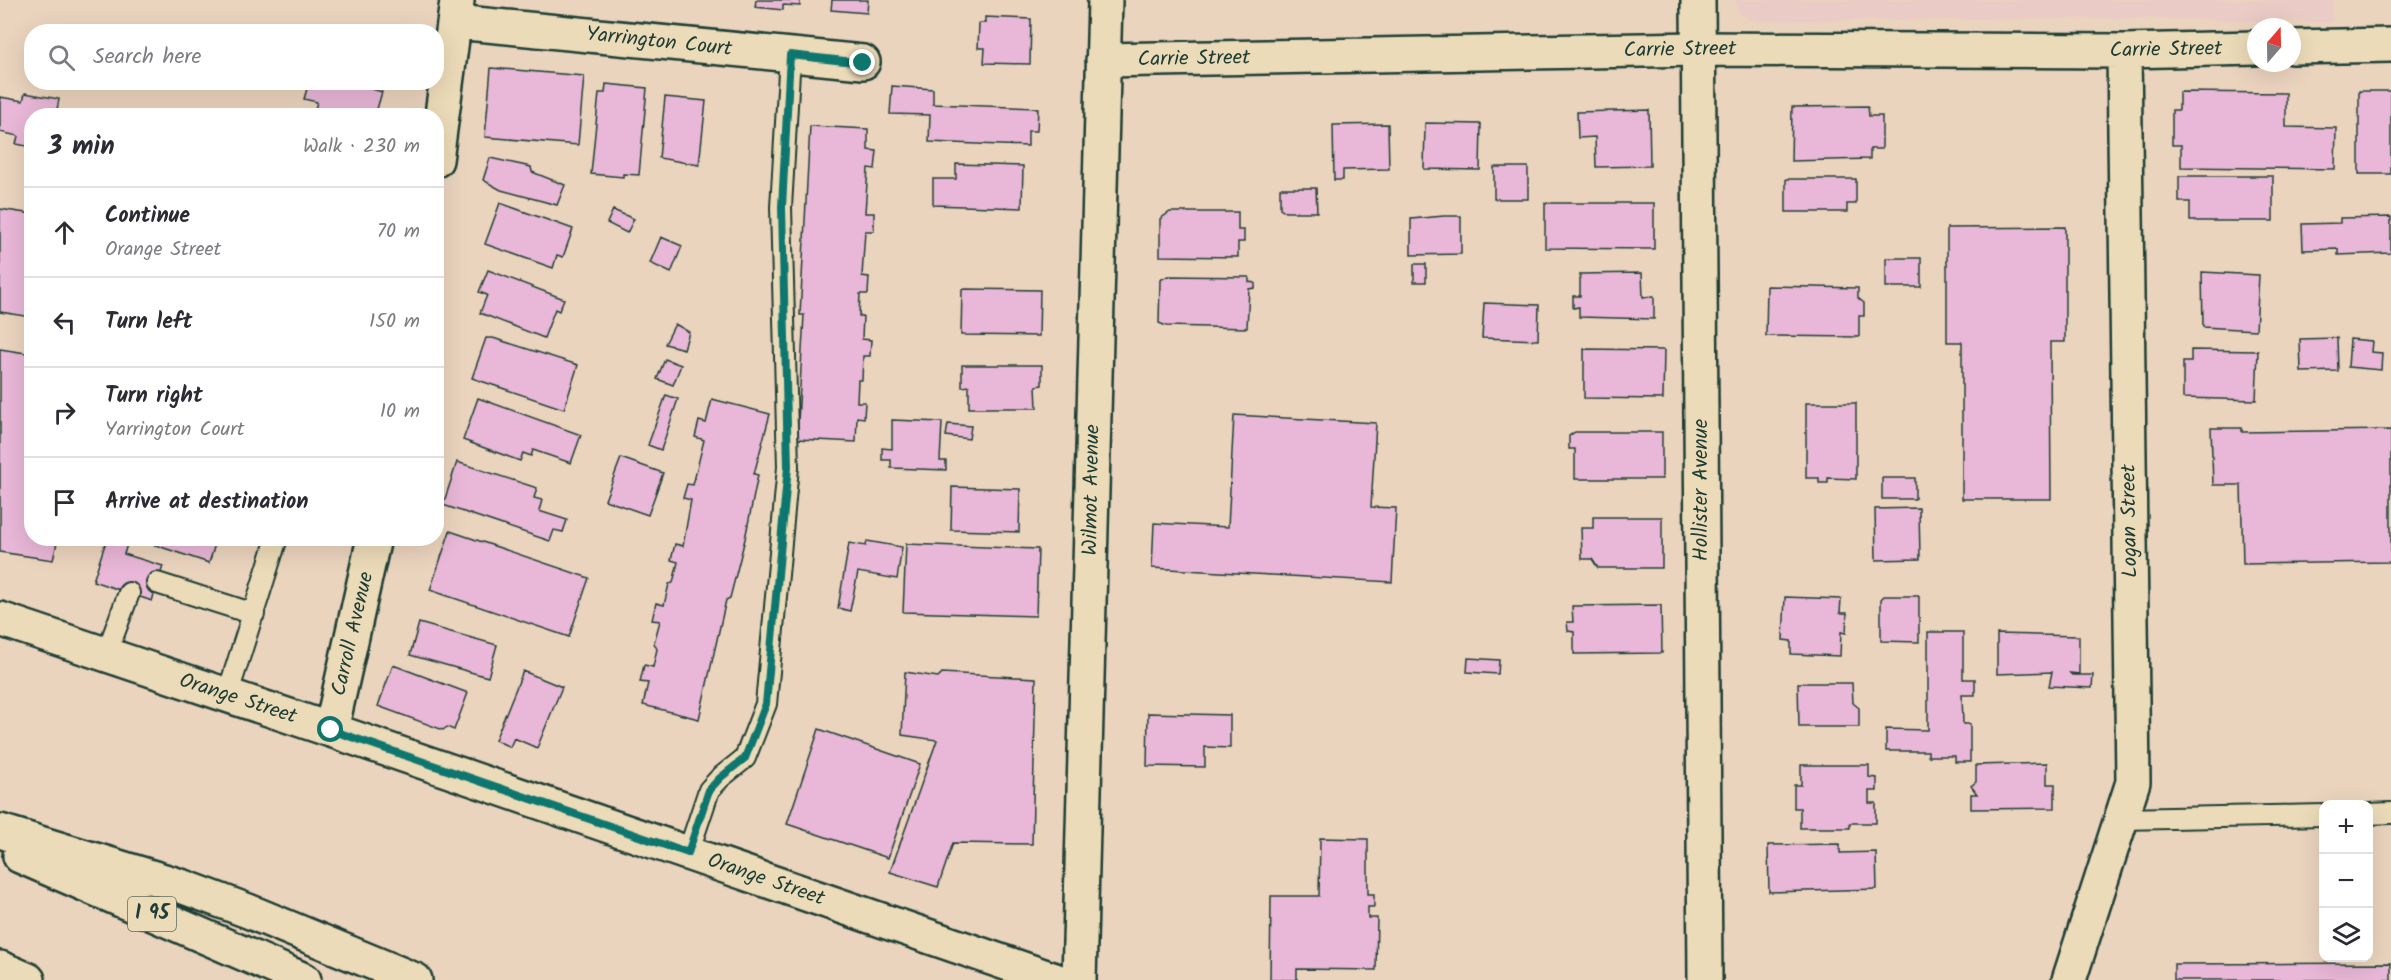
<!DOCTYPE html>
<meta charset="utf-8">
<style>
body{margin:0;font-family:Kalam,sans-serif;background:#f2f2f3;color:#2b2b33}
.controls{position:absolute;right:18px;bottom:18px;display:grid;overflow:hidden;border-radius:12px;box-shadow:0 6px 24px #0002}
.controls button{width:54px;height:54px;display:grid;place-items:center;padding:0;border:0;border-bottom:2px solid #e1e1e2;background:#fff;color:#2b2b33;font:30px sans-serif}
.compass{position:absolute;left:2247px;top:18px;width:54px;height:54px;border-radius:50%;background:#fff;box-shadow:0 6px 24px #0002;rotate:20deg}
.stop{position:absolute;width:18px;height:18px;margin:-14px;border:4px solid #0f766e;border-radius:50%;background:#fff}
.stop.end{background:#0f766e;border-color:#fff;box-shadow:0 2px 6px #0008}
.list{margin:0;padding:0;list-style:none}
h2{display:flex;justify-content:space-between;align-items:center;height:78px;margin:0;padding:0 24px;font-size:26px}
h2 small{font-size:20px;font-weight:400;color:#7c7c81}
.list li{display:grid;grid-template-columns:39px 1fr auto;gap:18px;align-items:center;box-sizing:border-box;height:90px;padding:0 24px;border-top:2px solid #e1e1e2}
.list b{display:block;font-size:22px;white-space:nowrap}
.list p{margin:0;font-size:20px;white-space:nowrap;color:#7c7c81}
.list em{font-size:20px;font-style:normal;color:#7c7c81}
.icon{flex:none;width:33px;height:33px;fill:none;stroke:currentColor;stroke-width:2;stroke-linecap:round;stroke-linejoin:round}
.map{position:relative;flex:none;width:2391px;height:980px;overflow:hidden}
.search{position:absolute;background:#fff;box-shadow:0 6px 24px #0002;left:24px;top:24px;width:420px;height:66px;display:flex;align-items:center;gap:15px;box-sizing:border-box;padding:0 21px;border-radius:24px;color:#7c7c81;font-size:22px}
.panel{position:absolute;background:#fff;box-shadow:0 6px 24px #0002;left:24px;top:108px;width:420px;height:438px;border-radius:24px}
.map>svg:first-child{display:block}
.built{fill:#eacbc6}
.building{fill:#e9b7d7;stroke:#1f3d34;stroke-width:1.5}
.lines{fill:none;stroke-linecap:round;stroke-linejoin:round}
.service-casing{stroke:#1f3d34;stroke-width:24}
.minor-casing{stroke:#1f3d34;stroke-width:38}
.secondary-casing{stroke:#1f3d34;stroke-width:38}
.motorway-casing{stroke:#1f3d34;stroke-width:38}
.service{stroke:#ecdbb8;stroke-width:20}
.minor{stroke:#ecdbb8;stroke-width:33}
.secondary{stroke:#ecdbb8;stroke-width:33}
.motorway{stroke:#ecdbb8;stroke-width:33}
.route{stroke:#0f766e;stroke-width:8}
.labels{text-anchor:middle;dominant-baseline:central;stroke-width:4.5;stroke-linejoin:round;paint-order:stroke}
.shield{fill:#ecdbb8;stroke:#5c6c5c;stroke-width:1.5}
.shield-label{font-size:20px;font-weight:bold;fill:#1f3d34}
.street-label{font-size:21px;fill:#1f3d34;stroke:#ecdbb8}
</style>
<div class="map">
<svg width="2391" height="980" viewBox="0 0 2391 980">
<rect width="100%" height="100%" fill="#ebd4be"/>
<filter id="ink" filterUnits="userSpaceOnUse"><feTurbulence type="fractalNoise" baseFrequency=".0167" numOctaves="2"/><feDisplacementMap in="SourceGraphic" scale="12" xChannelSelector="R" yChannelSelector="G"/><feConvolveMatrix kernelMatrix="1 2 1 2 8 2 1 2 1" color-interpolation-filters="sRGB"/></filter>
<g filter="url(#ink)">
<!-- built -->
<path class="built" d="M1735,0H2332V23L2142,18L1761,21L1748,19L1739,13Z"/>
<!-- building -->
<path class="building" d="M756,0H800V6L783,5V10L755,7Z
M832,0H868L867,13L831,10Z
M985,17L1031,19L1030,64L984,63L985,48H978L979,23H985Z
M491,68L584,76L578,145L485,137Z
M309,82H349L382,92L375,116H313L317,102L304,99Z
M606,84L647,88L639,175L623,174V177L591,174L599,93H605Z
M892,86L933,89V104L1038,108L1037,131H1028V146L929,142L930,115L890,114Z
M2359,91H2391V174H2359Z
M2179,92L2286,93V127L2336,128L2335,169L2181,167V145H2172V110H2179Z
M25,93L59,99L57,110L81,116H32V147L16,144L18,136L0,132V97L23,101Z
M665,97L706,101L699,165L659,158Z
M1868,106L1869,116H1882V149H1870V159L1791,161L1792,107Z
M1649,110L1650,166L1596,167L1595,137L1578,138L1577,112Z
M1425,123L1481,124L1480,170L1424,169Z
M1388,124L1389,169L1343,170V180H1334L1333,125Z
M810,126L868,129V150L877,151L875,169L868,168L865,213H874V231H865L862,276L869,277L868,294H860L859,316H863L862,339L871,340L870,356H863L862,380H858L857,402H865L864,418L857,417L856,442L797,439L804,315H800Z
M490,158L531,167L532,172L565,185L557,205L501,190L483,180Z
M956,164L1023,166L1022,208L933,205V179H956Z
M1494,167H1528V199H1494Z
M2179,176H2273V221H2190V202H2179Z
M1786,179H1856V204H1847V212H1786Z
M1280,188H1316L1317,212H1286L1280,208Z
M500,203L573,229L563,257L557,255L553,268L485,244Z
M1545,203H1654V249L1545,248Z
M0,209L32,214V317L0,312Z
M613,210L634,219L627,233L607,223Z
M1170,212H1238V230H1244V242H1238V257L1160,256V219Z
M1444,216H1461V254L1411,255V219Z
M2391,217V253L2338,255V249L2303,250L2302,224L2340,223V218Z
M2065,227V342H2050L2051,499H1962V342H1947V228Z
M661,237L682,246L671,273L650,263Z
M1886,258H1921V287H1886Z
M1414,264H1426V282H1414Z
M488,270L564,299L559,311L555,309L544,338L480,313L487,295L479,292Z
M2202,272L2259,275L2256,330L2203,327Z
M1642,273L1643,297L1654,296V319L1579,317V307L1573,308V296H1580V274Z
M1168,276L1249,277V282L1255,283V288L1249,289L1247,328L1166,326L1159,323L1160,280Z
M1767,286L1858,288V298L1864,303V316H1859V337L1766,336Z
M962,289L1040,290L1039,336L961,335Z
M1484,303L1539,305L1538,340L1482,338Z
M675,324L689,332L684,349L665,344Z
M486,338H493L578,365L564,409L472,378Z
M2337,338L2338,371L2301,372L2300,339Z
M2350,339L2372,341L2371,352L2382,353L2381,370L2348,367Z
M0,349L32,354V538H58L53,560L0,552Z
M1584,349L1664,350L1663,399L1584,398Z
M2191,350L2258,351L2256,400L2183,398V362H2191Z
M665,359L681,365L673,385L657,379Z
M962,365H1042V385L1036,386L1037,408H969V386L962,387Z
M666,395L678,399L661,450L648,445Z
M478,398L581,435L571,463L533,450L531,456L523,453L520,461L463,440Z
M712,399L770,414L754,474L758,475L745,539L730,598L726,600L699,719L643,705L648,683L640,682L644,665L653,667L657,649L654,643L660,621L652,620L656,603L664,605L669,584L673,583L678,562L671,560L675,544L683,546L691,500L683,498L687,484L693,485L704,440L695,437L699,421L706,423Z
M1806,403H1856V479L1828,478V483H1819V478H1806Z
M1234,415L1376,423L1371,507L1396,508L1392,582L1152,568L1154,523L1228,527Z
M892,420L942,422L940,461H946V470L891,468V460H882V448L892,449Z
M948,424L971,426L969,439L946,436Z
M2211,428H2242V432L2391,430V562L2243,564L2241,485H2213Z
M1575,432H1662V479H1575V449H1569V436Z
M621,458L663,473L648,515L605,500Z
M457,462L537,488L534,498L542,500L539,511L567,520L563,532L554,530L550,541L443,505Z
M1882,478H1915V499H1882Z
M952,487L1020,489L1019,532L951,530Z
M1919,508L1920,559L1876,560L1875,509Z
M1593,517H1662V568H1598L1592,559H1582L1581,528H1593Z
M450,531L589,578L569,637L430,590Z
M107,538H129L124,554L163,566L152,601L93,581Z
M134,538H217L209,563Z
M867,541L902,547L897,579L858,572L850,611L838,608L849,543L866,546Z
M906,544L1038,549L1036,616L903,612Z
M1884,596H1919V642L1881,641V599Z
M1785,597L1841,599L1840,613H1847L1846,633L1841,632L1840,656L1791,654V641L1783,640Z
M1661,605L1662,653L1574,654V632L1568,631L1567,622H1573L1572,606Z
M419,623L497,645L488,677L410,655Z
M1928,632H1963V679H1975V695H1962L1963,724H1970V762H1955V756H1928V751H1886V729L1928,730Z
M1997,634L2079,636V674L2070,673L2072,675H2093L2092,688L2049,686L2052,672L1997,674Z
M1468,658L1499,660L1498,674L1467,672Z
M393,665L468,693L454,730L447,727L443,730L378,706Z
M523,671L562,687L537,748L514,738L510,747L495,740Z
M905,672L938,677L942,673L1036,678L1032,844L953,843L938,887L890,872L937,740L902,735Z
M1798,683H1852L1853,703L1859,708V727H1799Z
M1148,713L1230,715V748L1205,747V767L1147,766Z
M819,729L920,764L888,858L787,824Z
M2047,763V784H2055V808L1971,809V794H1977L1971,786L1976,782V765Z
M1801,765H1869V777L1877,778V791H1869V803H1876V823H1850V828H1800V808H1794V785H1801Z
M1320,838L1368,839V894H1374V907H1368V918H1377L1376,970L1297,969V980H1270L1271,896H1319Z
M1840,844V853L1876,852L1877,889L1769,892L1768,845Z
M2391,963V980H2174V964Z"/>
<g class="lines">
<!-- service casing -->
<g class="service-casing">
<path id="service" d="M157,583L254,614
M106,655L129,593
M227,696L277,538
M2368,814L2391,813
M2121,819L2324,815
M688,853L709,790L720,778L745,758L766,704L788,467L781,207L790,55"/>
</g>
<!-- minor casing -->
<g class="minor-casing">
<path id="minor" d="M456,22L863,62
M2292,47L2391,45
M1103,60L1698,49L2124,51L2256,48
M436,160L457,1
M0,619L331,730L1055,980
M331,730L374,538
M1079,980L1105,0
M2069,980L2133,782L2124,51"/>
</g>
<!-- secondary casing -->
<g class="secondary-casing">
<path id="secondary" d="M1698,0L1705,980"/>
</g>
<!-- motorway casing -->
<g class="motorway-casing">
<path id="motorway" d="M0,831L184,887L248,911L415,980
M20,856L304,980
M0,968L28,980"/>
</g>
<!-- service -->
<use href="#service" class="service"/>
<!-- minor -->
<use href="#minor" class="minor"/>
<!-- secondary -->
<use href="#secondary" class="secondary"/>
<!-- motorway -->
<use href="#motorway" class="motorway"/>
</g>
</g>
<g class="lines" filter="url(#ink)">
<!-- route -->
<path class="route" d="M331,730L688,853L709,790L720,778L745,758L766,704L788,467L782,207L790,55L863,63"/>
</g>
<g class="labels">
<!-- shield labels -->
<rect class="shield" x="128" y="897" width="48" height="34" rx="4.5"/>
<g class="shield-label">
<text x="152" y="914">I 95</text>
</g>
<!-- street labels -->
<g class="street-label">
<text transform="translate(659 42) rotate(6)">Yarrington Court</text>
<text transform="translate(1680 50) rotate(-1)">Carrie Street</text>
<text transform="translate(2166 50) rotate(-1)">Carrie Street</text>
<text transform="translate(1194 59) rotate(-1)">Carrie Street</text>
<text transform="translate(1092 490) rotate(-89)">Wilmot Avenue</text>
<text transform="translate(1701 490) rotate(-90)">Hollister Avenue</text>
<text transform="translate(2130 521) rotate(-91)">Logan Street</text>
<text transform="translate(353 634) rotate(-77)">Carroll Avenue</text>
<text transform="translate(238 699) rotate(18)">Orange Street</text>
<text transform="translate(766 880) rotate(19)">Orange Street</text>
</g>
</g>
</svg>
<div class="controls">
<button>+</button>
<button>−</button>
<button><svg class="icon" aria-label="layers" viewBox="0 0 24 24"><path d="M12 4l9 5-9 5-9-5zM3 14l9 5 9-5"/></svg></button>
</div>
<svg class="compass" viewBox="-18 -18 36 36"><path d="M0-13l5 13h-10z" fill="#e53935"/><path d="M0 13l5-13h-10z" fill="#7c7c81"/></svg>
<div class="stop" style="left:331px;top:730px"></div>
<div class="stop end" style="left:863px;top:63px"></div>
<div class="search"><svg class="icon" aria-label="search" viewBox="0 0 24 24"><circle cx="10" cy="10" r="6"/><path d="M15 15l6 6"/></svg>Search here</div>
<section class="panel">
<h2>3 min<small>Walk · 230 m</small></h2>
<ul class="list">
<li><svg class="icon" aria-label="ahead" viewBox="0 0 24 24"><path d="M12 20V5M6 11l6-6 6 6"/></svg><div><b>Continue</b><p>Orange Street</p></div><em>70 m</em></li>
<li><svg class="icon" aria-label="left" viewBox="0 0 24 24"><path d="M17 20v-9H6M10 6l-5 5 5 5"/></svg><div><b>Turn left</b></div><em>150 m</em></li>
<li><svg class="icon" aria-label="right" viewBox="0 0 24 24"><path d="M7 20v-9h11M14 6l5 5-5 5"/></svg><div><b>Turn right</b><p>Yarrington Court</p></div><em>10 m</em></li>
<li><svg class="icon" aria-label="arrive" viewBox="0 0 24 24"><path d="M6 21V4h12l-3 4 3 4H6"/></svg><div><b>Arrive at destination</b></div></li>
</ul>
</section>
</div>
